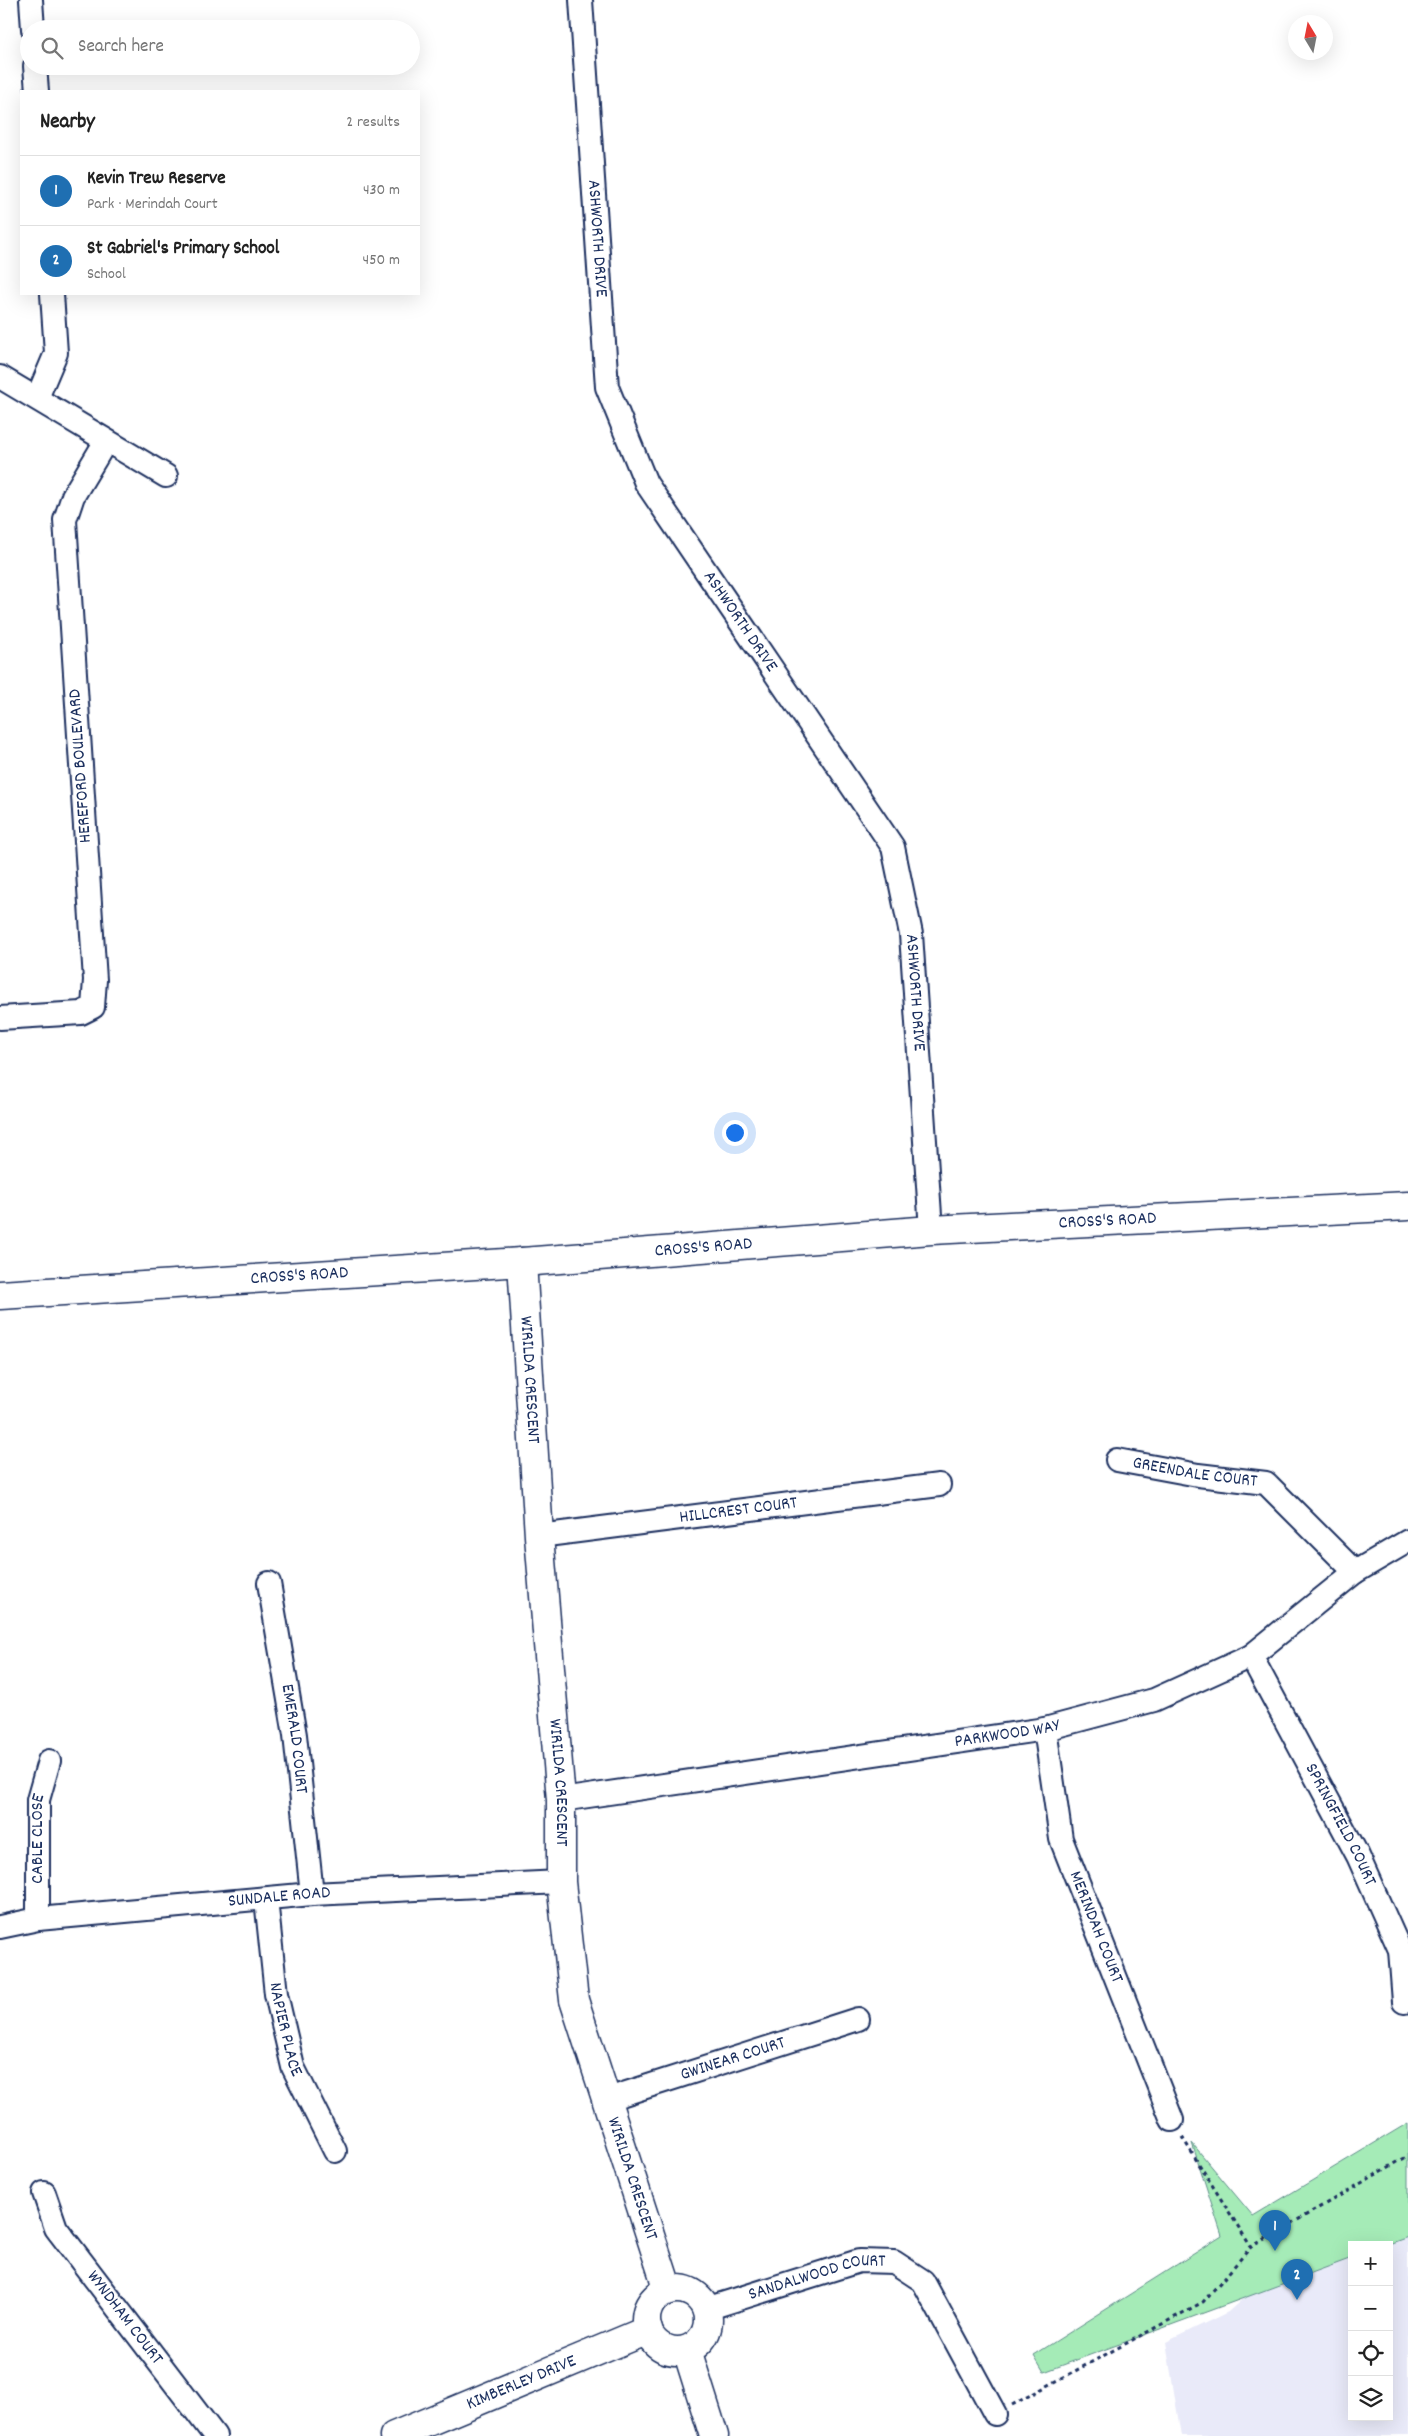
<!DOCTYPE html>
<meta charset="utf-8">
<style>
body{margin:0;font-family:Dekko,sans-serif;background:#f2f2f2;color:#222}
.controls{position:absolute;right:15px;bottom:15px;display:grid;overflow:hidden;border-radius:0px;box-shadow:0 5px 20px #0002}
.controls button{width:45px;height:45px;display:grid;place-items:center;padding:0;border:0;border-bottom:1px solid #e0e0e0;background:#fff;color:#222;font:25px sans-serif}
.compass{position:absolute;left:1288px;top:15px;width:45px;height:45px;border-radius:50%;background:#fff;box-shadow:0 5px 20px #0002;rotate:350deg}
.you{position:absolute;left:734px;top:1132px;width:18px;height:18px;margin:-12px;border:4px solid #fff;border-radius:50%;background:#1a73e8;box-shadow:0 0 0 8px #1a73e833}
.badge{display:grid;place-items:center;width:32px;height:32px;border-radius:50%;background:#1f6fb2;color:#fff;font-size:16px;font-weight:700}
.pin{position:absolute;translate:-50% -41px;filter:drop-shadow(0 1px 2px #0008)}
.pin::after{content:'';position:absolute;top:26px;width:18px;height:15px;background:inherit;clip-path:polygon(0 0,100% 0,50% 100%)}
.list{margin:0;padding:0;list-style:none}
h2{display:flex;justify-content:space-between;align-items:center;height:65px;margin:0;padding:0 20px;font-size:21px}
h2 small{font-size:16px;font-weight:400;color:#767676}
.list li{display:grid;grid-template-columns:32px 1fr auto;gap:15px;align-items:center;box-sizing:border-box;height:70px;padding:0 20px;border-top:1px solid #e0e0e0}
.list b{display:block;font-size:19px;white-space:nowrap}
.list p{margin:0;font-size:16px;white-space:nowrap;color:#767676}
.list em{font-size:16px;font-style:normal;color:#767676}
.icon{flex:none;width:28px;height:28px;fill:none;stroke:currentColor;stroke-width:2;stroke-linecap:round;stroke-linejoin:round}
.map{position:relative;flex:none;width:1408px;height:2436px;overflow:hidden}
.search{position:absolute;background:#fff;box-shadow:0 5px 20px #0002;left:20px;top:20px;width:400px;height:55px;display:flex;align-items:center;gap:12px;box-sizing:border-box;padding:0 18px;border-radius:28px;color:#767676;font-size:19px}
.panel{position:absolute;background:#fff;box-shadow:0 5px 20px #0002;left:20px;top:90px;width:400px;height:205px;border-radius:0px}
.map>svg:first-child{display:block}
.built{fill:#e9eaf9;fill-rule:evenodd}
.green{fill:#a5ebb7;stroke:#608d8a}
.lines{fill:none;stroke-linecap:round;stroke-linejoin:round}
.minor-casing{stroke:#1b2f5e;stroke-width:26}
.tertiary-casing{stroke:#1b2f5e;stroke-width:31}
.path{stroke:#1b2f5e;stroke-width:3;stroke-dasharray:4 4;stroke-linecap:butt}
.minor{stroke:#fff;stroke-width:22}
.tertiary{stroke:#fff;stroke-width:28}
.labels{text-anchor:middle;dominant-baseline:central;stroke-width:5;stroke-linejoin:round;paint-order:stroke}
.street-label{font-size:18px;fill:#1b2f5e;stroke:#fff}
</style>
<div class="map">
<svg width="1408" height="2436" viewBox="0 0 1408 2436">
<rect width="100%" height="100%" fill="#fff"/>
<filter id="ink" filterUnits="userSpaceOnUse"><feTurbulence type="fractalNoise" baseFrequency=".02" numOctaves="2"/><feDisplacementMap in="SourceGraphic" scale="10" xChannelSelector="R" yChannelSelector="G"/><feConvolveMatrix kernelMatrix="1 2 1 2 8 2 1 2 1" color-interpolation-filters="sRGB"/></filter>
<g filter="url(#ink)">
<!-- built -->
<path class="built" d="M1408,2171V2436H1181L1166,2342L1228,2312L1256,2287ZM1352,2245H1389V2417H1352Z"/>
<!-- green -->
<path class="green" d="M1408,2123V2237L1386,2245H1352V2258L1044,2372L1034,2355L1222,2236L1192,2143L1253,2216Z"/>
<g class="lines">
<!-- minor casing -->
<g class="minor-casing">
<g id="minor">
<path d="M31,0L33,29"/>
<path id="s1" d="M581,0L607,387L646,483L893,847L911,934L931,1230"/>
<path d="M35,66L37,91"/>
<path d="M0,377L166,476"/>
<path d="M37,398L56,353L52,294"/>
<path d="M0,1018L81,1013L93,1007L95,980L65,520L73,496L106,441"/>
<path id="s2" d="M1117,1460L1198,1475L1266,1483L1355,1572"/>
<path id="s3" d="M539,1536L939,1485"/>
<path id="s4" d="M269,1583L295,1735L312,1894"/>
<path id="s5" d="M1251,1656L1358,1856L1400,1950L1404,2002"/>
<path id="s6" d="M1045,1729L1061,1839L1172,2120"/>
<path id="s7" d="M561,1800L1045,1729L1154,1700L1251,1656L1355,1572L1408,1541"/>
<path id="s8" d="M266,1899L276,1994L293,2067L335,2151"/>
<path id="s9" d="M38,1919V1800L49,1761"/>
<path id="s10" d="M0,1927L38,1919L312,1894L561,1882"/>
<path id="s11" d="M608,2099L858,2019"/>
<path id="s12" d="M44,2193L56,2228L215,2436"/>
<path id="s13" d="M706,2309L859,2261L894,2262L923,2281L995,2414"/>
</g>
</g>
<!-- tertiary casing -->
<g class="tertiary-casing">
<g id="tertiary">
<path id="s14" d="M522,1262L539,1536L561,1800V1882L574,2000L668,2290"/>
<path id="s15" d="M0,1295L522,1262L931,1230L1408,1206"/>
<circle cx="677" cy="2320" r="31"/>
<path d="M687,2350L714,2436"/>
<path id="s16" d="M394,2436L648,2330"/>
</g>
</g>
<!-- path -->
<path class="path" d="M1182,2137L1251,2247
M1012,2405L1203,2302L1251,2247L1408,2156"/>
<!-- minor -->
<use href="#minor" class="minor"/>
<!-- tertiary -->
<use href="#tertiary" class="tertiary"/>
</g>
</g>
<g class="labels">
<!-- street labels -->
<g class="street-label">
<text stroke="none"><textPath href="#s1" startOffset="239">ASHWORTH DRIVE</textPath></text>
<text stroke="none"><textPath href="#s1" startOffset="659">ASHWORTH DRIVE</textPath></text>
<text transform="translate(81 766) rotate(-94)">HEREFORD BOULEVARD</text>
<text stroke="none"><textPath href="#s1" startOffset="1079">ASHWORTH DRIVE</textPath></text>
<text stroke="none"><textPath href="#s15" startOffset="1110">CROSS'S ROAD</textPath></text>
<text stroke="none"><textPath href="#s15" startOffset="705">CROSS'S ROAD</textPath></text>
<text stroke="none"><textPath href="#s15" startOffset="300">CROSS'S ROAD</textPath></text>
<text stroke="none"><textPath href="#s14" startOffset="118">WIRILDA CRESCENT</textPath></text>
<text stroke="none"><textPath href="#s2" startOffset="79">GREENDALE COURT</textPath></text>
<text stroke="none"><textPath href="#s3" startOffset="201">HILLCREST COURT</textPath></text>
<text stroke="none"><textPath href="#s7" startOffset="451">PARKWOOD WAY</textPath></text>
<text stroke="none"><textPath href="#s4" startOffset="158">EMERALD COURT</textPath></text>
<text stroke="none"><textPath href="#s14" startOffset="522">WIRILDA CRESCENT</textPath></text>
<text stroke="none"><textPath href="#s5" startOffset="191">SPRINGFIELD COURT</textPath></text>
<text stroke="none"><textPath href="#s9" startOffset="80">CABLE CLOSE</textPath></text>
<text stroke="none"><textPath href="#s10" startOffset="281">SUNDALE ROAD</textPath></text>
<text stroke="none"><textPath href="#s6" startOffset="206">MERINDAH COURT</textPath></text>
<text stroke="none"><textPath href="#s8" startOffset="132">NAPIER PLACE</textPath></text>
<text stroke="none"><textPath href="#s11" startOffset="131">GWINEAR COURT</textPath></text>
<text stroke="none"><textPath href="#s14" startOffset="928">WIRILDA CRESCENT</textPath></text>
<text stroke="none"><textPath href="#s13" startOffset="116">SANDALWOOD COURT</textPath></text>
<text stroke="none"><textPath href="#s12" startOffset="150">WYNDHAM COURT</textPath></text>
<text stroke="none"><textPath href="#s16" startOffset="138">KIMBERLEY DRIVE</textPath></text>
</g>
</g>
</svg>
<div class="controls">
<button>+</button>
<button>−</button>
<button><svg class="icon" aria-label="locate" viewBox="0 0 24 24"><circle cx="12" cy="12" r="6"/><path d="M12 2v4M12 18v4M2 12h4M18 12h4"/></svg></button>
<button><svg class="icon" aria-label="layers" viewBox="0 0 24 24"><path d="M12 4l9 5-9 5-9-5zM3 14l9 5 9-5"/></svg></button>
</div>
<svg class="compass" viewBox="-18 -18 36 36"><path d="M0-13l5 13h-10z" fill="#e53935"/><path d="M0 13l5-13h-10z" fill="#767676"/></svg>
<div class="you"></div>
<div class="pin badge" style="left:1275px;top:2251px">1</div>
<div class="pin badge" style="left:1297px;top:2300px">2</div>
<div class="search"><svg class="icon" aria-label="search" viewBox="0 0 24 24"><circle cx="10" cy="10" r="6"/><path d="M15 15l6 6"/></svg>Search here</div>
<section class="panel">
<h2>Nearby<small>2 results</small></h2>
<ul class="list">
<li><span class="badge">1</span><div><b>Kevin Trew Reserve</b><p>Park · Merindah Court</p></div><em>430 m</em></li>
<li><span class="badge">2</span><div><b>St Gabriel's Primary School</b><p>School</p></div><em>450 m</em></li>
</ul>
</section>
</div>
